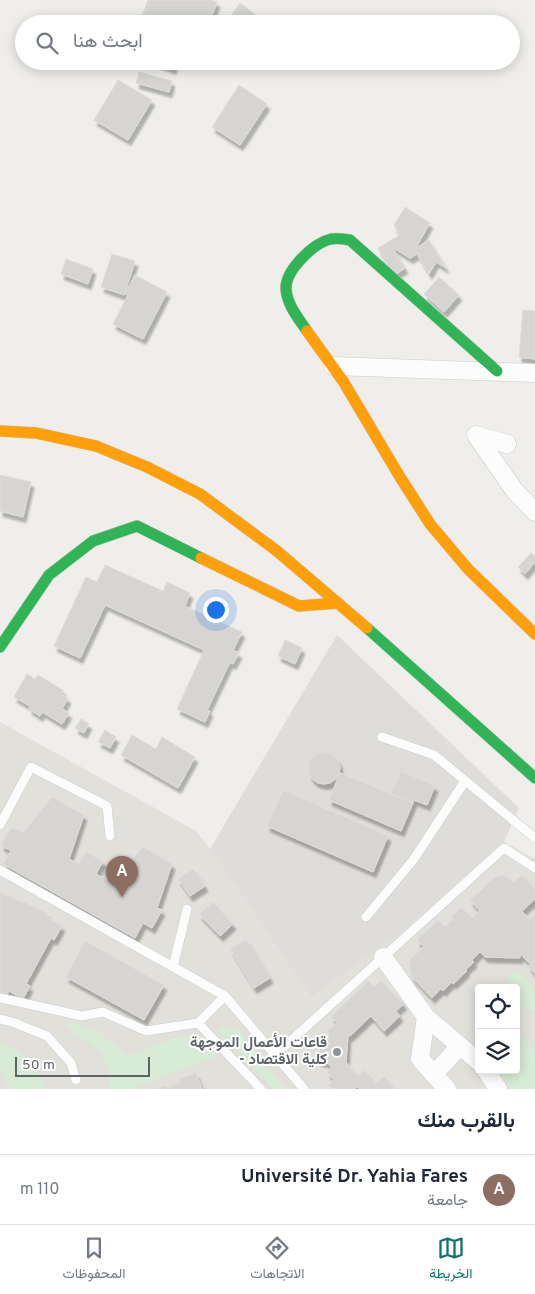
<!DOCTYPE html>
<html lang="ar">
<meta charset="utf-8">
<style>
body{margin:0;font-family:Overpass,Vazirmatn,sans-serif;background:#f6f6f7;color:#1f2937;direction:rtl}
.controls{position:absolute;right:15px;bottom:15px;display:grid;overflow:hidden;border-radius:5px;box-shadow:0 2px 12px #0003}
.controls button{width:45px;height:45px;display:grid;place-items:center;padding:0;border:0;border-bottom:1px solid #e0e1e3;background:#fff;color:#1f2937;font:25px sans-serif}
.scale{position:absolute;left:15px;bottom:12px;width:135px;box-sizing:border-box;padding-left:5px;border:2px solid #5f6368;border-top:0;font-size:14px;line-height:18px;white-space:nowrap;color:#5f6368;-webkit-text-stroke:4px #fff;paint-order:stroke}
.you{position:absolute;left:215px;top:609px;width:18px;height:18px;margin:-12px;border:4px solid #fff;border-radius:50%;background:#1a73e8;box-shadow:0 0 0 8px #1a73e833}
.badge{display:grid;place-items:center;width:32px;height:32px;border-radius:50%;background:#0f766e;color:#fff;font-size:16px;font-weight:700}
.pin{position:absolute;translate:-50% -41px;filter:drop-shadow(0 1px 2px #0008)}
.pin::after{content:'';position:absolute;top:26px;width:18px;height:15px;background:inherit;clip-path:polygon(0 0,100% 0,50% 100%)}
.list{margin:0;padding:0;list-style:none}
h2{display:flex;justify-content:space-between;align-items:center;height:65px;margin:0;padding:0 20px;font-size:21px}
h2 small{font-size:16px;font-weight:400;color:#747a83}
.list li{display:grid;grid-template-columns:32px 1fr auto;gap:15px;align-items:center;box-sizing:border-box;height:70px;padding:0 20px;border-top:1px solid #e0e1e3}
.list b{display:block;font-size:19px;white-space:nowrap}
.list p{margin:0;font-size:16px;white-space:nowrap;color:#747a83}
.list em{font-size:16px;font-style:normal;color:#747a83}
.icon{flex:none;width:28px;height:28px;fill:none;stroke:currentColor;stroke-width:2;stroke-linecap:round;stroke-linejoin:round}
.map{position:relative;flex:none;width:535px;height:1089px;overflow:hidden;direction:ltr}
.search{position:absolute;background:#fff;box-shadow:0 2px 12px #0003;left:15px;right:15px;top:15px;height:55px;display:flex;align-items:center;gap:12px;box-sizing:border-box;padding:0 18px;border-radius:28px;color:#747a83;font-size:19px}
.sheet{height:135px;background:#fff}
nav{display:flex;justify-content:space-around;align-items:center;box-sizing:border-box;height:70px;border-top:1px solid #e0e1e3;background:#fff;font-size:14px;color:#747a83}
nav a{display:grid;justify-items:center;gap:2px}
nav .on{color:#0f766e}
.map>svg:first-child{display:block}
.industrial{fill:#dfddda}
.education{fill:#e2e0da;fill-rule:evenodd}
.green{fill:#d8ebd6}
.building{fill:#d6d5d3;stroke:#deddd9;filter:url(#shadow)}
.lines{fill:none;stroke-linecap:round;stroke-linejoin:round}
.lane-casing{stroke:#cbcccc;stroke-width:10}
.street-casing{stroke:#cbcccc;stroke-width:19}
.fast-casing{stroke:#cacacb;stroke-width:12}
.slow-casing{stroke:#cacacb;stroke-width:12}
.lane{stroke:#fdfcfc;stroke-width:9}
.street{stroke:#fdfcfc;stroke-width:18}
.fast{stroke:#30b455;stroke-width:11}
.slow{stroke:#ff9f0a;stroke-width:11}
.poi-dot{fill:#919496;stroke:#fff;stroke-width:2}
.labels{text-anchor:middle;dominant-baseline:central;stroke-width:4;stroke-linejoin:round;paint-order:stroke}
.poi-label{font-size:15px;font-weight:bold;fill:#5f6368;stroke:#fff;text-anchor:end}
</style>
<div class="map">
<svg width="535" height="1089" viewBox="0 0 535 1089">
<defs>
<filter id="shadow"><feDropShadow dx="3" dy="5.5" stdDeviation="1" flood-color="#0004"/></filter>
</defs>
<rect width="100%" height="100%" fill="#efeeea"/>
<!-- industrial -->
<path class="industrial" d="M337,635L519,808L504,842L397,936L311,998L210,849Z"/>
<!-- education -->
<path class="education" d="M0,722L196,831L210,849L311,998L397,936L504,842L535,859V1089H0ZM479,988H516V1070H479Z"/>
<!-- green -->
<path class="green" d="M512,971C535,980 535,987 535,1010H524L516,1003V988H504L508,984Z
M68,1022L91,1028L102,1034L128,1056L181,1035L209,1044L214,1049L215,1054L212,1058L139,1086L140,1089H110L108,1068L102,1054L64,1024Z
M223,1027L238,1031L255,1049L258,1057L286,1089H273L218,1029Z
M516,1032L523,1037L535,1052V1089H511L496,1070H516Z
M0,1041C20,1050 38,1069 46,1089H9L0,1070Z"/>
<!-- building -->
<path class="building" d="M148,0H212L217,2L209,24H139Z
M240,3L268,24H225Z
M153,61H175L173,69Z
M139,72L172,81L169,92L136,83Z
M118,80L152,100L128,140L94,120Z
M239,85L267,104L240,145L212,127Z
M405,207L430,223L415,249L429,240L446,268L436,262L429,274L417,254L410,258L392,247L405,268L393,276L378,248L400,235L394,225Z
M112,254L135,261L124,295L101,287Z
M66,259L93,269L88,284L61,274Z
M135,275L167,292L143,339L113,324L128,295L125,294Z
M439,277L459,295L444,312L424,294Z
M523,310L535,311V359L519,357Z
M0,475L31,482L23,517L0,511Z
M531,553L535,556V562L525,574L518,567Z
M105,565L163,591L167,582L190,593L185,606L242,632L233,650L239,653L233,664L230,662L207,710L210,711L205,722L177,709L204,650L105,605L80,658L54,646L86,577L97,582Z
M285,640L302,648L295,664L278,656Z
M27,674L35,679L38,675L63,690L61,694L68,698L62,709L69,713L62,724L42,712L40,716L29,709L30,706L14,697Z
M81,719L89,724L84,733L75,728Z
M105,730L116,737L110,748L98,742Z
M132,735L156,749L162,737L195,757L178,788L121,755Z
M308 768a16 16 0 1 1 32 0a16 16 0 1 1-32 0Z
M401,771L435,786L427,805L414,800L413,803L391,794Z
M340,773L413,803L401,831L329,800Z
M283,790L388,836L373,872L267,826Z
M52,797L84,815L69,859L79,864L86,852L103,861L96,874L113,883L143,847L172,864L157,908L162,910L152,928L143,923L135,938L3,864L11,851L1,845L11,827L23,833Z
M193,869L205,886L190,896L178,879Z
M502,875L509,878L513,883L522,875L535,889V899L522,911L530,920L535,915V974L528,966L530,964L520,954V958L485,957L480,952L472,960L474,962L465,970L467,971L453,984L452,982L443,991L441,989L432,998L412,977L409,966L411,958L424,947L417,940L438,920L445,927L453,919L451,917L461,907L472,918L480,911L470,900L495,877Z
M0,892L24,903L25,902L48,914L46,917L62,926L54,940L51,938L26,984L30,986L23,999L9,991L7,995L0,991Z
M213,902L233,924L220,936L199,914Z
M246,939L270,978L254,988L230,949Z
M85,941L164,985L144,1020L66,977Z
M368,981L374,987L381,981L404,1004L396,1011L400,1016L384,1031L371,1016L350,1036L348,1035L346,1062L358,1076L365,1070L376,1083L384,1076L395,1089H359L357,1087L355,1089H332L328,1085L334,1080L327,1072L332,1068L327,1062L319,1061L321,1038L329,1039L328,1030L337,1023L331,1017Z
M196,1073L202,1089H155L166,1085L167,1088L181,1082L180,1079Z"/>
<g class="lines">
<!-- lane casing -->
<g class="lane-casing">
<path id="lane" d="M382,737L434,755L535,838
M0,825L31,767L107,806L110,836
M0,870L225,996
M366,917L414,859L465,781
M173,967L187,909
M0,998L82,1016L103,1012L146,1031L198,1023
M0,1019L12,1022L47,1036L71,1063L76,1080
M261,1089L198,1023L225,996L275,1055
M304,1089L275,1055L504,848L535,868"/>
</g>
<!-- street casing -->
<g class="street-casing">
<path id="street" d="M333,366L535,373
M507,444L476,435L514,490L535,512
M383,957L426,1017L420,1059L447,1089
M426,1017L479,1062
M486,1070L498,1089
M434,1074L460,1046"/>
</g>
<!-- fast casing -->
<g class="fast-casing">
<path id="fast" d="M307,331C299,319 287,305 286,289C285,271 313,243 331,239C337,238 344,239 350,240L497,371
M367,628L535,778
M0,647L49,575L93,541L137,526L201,558"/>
</g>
<!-- slow casing -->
<g class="slow-casing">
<path id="slow" d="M307,331L343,381L400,477L430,524L468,569L535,634
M0,431L36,433L96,446L147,467L200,494L277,551L367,628
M201,558L299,606L338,603"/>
</g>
<!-- lane -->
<use href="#lane" class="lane"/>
<!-- street -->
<use href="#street" class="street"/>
<!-- fast -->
<use href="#fast" class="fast"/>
<!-- slow -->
<use href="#slow" class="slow"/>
</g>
<!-- markers -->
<circle class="poi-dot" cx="337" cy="1052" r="5"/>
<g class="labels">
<!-- poi labels -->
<g class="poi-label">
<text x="327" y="1043">قاعات الأعمال الموجهة<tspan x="327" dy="17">- كلية الاقتصاد</tspan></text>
</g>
</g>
</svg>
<div class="controls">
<button><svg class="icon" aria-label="locate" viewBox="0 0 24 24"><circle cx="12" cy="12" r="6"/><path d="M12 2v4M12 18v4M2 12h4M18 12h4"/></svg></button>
<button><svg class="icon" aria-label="layers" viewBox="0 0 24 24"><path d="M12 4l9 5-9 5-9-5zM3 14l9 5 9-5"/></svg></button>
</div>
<div class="scale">50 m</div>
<div class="you"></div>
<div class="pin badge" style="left:122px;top:897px;background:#8d6e63">A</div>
<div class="search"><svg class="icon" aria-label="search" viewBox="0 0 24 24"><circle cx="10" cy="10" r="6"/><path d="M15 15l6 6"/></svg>ابحث هنا</div>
</div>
<section class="sheet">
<h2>بالقرب منك<small></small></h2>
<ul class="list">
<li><span class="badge" style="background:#8d6e63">A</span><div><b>Université Dr. Yahia Fares</b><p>جامعة</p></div><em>110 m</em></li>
</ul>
</section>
<nav>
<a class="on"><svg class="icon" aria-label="map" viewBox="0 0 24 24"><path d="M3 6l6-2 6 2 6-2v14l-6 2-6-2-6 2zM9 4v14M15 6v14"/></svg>الخريطة</a>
<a><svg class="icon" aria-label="directions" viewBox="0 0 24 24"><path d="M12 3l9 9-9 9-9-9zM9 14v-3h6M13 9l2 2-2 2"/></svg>الاتجاهات</a>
<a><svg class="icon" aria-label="saved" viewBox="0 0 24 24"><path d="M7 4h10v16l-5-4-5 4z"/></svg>المحفوظات</a>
</nav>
